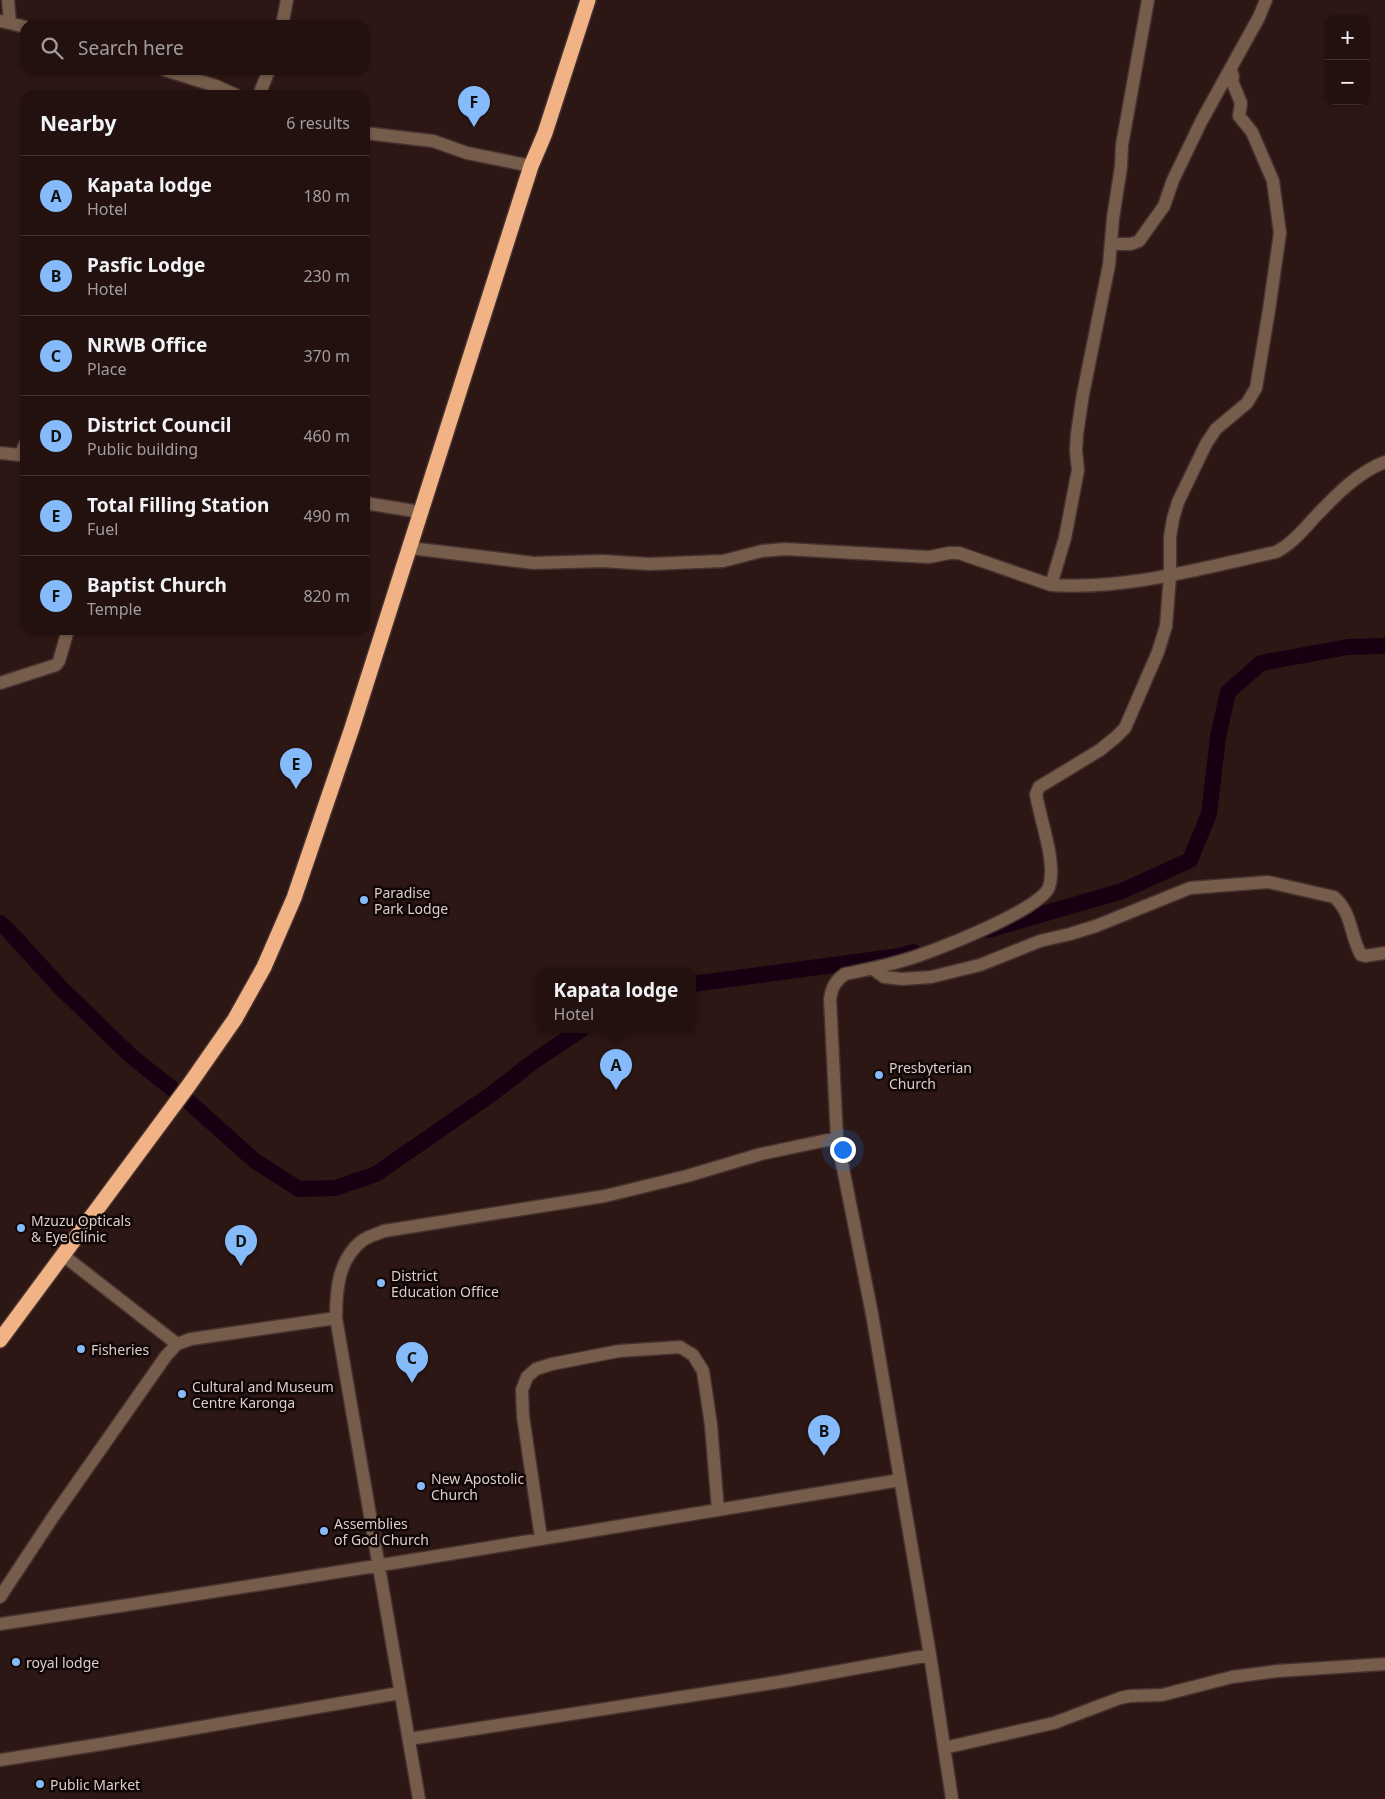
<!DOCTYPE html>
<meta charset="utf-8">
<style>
body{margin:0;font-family:"Noto Sans",sans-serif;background:#2e1f1d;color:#f1f3f6}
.controls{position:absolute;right:15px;top:15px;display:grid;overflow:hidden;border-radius:10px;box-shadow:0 1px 4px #0004}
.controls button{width:45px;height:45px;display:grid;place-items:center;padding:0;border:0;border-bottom:1px solid #3f312f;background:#22110f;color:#f1f3f6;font:25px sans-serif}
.you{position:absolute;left:842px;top:1149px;width:18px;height:18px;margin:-12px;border:4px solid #fff;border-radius:50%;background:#1a73e8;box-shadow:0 0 0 8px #1a73e833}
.badge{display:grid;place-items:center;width:32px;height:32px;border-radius:50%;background:#86bbfb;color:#111;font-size:16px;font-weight:700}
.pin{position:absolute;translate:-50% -41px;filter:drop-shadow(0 1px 2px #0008)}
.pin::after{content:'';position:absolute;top:26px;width:18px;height:15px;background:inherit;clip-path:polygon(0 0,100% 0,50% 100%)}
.popup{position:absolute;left:536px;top:968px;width:160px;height:65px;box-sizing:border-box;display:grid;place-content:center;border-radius:10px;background:#22110f;filter:drop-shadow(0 1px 4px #0005);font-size:16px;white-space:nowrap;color:#a29d9e}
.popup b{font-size:19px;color:#f1f3f6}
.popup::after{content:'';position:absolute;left:50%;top:100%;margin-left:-10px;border:10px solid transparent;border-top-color:#22110f}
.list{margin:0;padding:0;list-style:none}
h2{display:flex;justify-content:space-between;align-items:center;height:65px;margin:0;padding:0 20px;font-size:21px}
h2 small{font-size:16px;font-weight:400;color:#a29d9e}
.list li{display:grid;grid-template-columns:32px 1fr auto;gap:15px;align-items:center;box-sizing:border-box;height:80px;padding:0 20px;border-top:1px solid #3f312f}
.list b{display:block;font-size:19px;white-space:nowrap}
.list p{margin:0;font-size:16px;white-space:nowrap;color:#a29d9e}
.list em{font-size:16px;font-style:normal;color:#a29d9e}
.icon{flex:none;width:28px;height:28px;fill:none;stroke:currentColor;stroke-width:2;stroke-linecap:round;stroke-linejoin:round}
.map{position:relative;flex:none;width:1385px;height:1799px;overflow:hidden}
.search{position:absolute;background:#22110f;box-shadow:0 1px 4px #0004;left:20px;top:20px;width:350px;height:55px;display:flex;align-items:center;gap:12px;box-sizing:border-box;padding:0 18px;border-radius:15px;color:#a29d9e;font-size:19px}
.panel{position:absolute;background:#22110f;box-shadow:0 1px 4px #0004;left:20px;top:90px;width:350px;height:545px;border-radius:15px}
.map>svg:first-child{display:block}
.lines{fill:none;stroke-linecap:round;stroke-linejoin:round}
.river{stroke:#170012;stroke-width:16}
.minor-casing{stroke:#46312e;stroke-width:15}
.highway-casing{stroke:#46312e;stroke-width:18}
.minor{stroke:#755c4b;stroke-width:12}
.highway{stroke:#f1b386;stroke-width:15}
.poi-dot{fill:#86bbfb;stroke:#0f0605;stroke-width:2}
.labels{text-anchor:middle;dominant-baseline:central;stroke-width:5;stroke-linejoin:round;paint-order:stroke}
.poi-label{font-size:14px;fill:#dececb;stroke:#0f0605;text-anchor:start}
</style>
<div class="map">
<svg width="1385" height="1799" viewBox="0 0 1385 1799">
<rect width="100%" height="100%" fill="#2d1714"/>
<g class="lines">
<!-- river -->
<path class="river" d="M0,923L7,929L61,988L131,1056L175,1091
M988,930L1122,891L1190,860L1209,814L1218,737L1228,692L1261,663L1348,647L1385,646
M692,984L900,956L914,952
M189,1102L255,1161L299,1189L335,1188L376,1174L490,1095L537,1059L582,1029"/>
<!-- minor casing -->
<g class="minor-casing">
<path id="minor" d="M0,21L10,23L8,0
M10,23L25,27
M282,25L287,0
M165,70L216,86L236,95
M259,95L269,70
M365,133L433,141L467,153L531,166
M1111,244H1131L1139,241L1164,206L1173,180L1202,120L1259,17L1266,0
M0,453L21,455L25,444
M365,503L420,512
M410,548L534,563L602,561L649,564L723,561L762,551L785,549L929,557L949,553H959L1051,585L1065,538L1078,470L1076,451L1077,434L1083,394L1109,265L1113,218L1121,167L1122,145L1148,0
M1051,585C1128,590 1202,568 1276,552C1292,544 1303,530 1316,516C1335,496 1358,472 1385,462
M0,683L56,665L59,661L68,630
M873,969L884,977L902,979L931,977L980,965L1040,941L1070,934L1096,926L1190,888L1268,882L1334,897C1352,912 1350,935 1361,955L1365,956L1385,953
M64,1256L177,1344L191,1339L336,1318C336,1290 338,1259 363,1240C369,1236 377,1234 384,1231L605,1196L687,1176L761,1154L837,1138
M336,1318L419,1799
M541,1538L523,1416L522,1390L527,1377L536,1369L552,1364L619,1351L680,1347L693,1355L703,1371L711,1425L718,1510
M0,1597L53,1517L166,1356L177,1344
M0,1624C301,1580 600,1529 900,1480
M409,1739L779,1682L930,1655
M944,1748L1054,1723L1120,1698L1130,1696L1162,1695L1232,1677L1278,1671L1385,1664
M0,1760L102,1744L400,1693
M952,1799L930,1655L872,1314L837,1138L830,999C832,987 835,981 845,974C865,970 885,966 905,960C930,953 1041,910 1049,887C1057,862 1040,820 1036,794L1039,787L1100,750L1116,737L1125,728L1158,652L1166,626L1170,576V537L1173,519L1178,502L1206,444L1216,429L1247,403L1256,388L1269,310L1280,233L1273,181L1252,132L1239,116L1241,103L1232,81L1233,76L1230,69"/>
</g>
<!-- highway casing -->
<g class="highway-casing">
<path id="highway" d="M0,1340L189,1085L235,1019L264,967L294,898L352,728L531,166L545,133L588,0"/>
</g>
<!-- minor -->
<use href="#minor" class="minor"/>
<!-- highway -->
<use href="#highway" class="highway"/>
</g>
<!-- markers -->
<g class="poi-dot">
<circle cx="364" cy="900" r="5"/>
<circle cx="879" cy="1075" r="5"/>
<circle cx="21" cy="1228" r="5"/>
<circle cx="381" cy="1283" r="5"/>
<circle cx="81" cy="1349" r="5"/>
<circle cx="182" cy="1394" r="5"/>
<circle cx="421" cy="1486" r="5"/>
<circle cx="324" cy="1531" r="5"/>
<circle cx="16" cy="1662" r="5"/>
<circle cx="40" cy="1784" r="5"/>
</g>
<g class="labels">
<!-- poi labels -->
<g class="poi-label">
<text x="374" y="892">Paradise<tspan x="374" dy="16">Park Lodge</tspan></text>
<text x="889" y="1067">Presbyterian<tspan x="889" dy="16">Church</tspan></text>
<text x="31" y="1220">Mzuzu Opticals<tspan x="31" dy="16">&amp; Eye Clinic</tspan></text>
<text x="391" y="1275">District<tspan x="391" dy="16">Education Office</tspan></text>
<text x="91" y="1349">Fisheries</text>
<text x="192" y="1386">Cultural and Museum<tspan x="192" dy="16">Centre Karonga</tspan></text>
<text x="431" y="1478">New Apostolic<tspan x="431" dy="16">Church</tspan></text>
<text x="334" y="1523">Assemblies<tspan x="334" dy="16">of God Church</tspan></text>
<text x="26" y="1662">royal lodge</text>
<text x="50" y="1784">Public Market</text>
</g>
</g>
</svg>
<div class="controls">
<button>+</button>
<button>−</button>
</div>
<div class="you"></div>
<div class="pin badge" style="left:616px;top:1090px">A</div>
<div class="popup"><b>Kapata lodge</b>Hotel</div>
<div class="pin badge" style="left:824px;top:1456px">B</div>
<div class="pin badge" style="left:412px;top:1383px">C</div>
<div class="pin badge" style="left:241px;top:1266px">D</div>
<div class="pin badge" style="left:296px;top:789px">E</div>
<div class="pin badge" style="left:474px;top:127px">F</div>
<div class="search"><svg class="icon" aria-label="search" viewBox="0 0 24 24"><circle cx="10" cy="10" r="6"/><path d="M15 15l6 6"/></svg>Search here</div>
<section class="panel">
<h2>Nearby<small>6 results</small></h2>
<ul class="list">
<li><span class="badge">A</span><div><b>Kapata lodge</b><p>Hotel</p></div><em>180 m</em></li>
<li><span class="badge">B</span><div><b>Pasfic Lodge</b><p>Hotel</p></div><em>230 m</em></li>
<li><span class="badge">C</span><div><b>NRWB Office</b><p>Place</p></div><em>370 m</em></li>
<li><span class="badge">D</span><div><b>District Council</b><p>Public building</p></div><em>460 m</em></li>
<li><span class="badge">E</span><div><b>Total Filling Station</b><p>Fuel</p></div><em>490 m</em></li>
<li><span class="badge">F</span><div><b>Baptist Church</b><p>Temple</p></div><em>820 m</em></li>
</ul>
</section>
</div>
